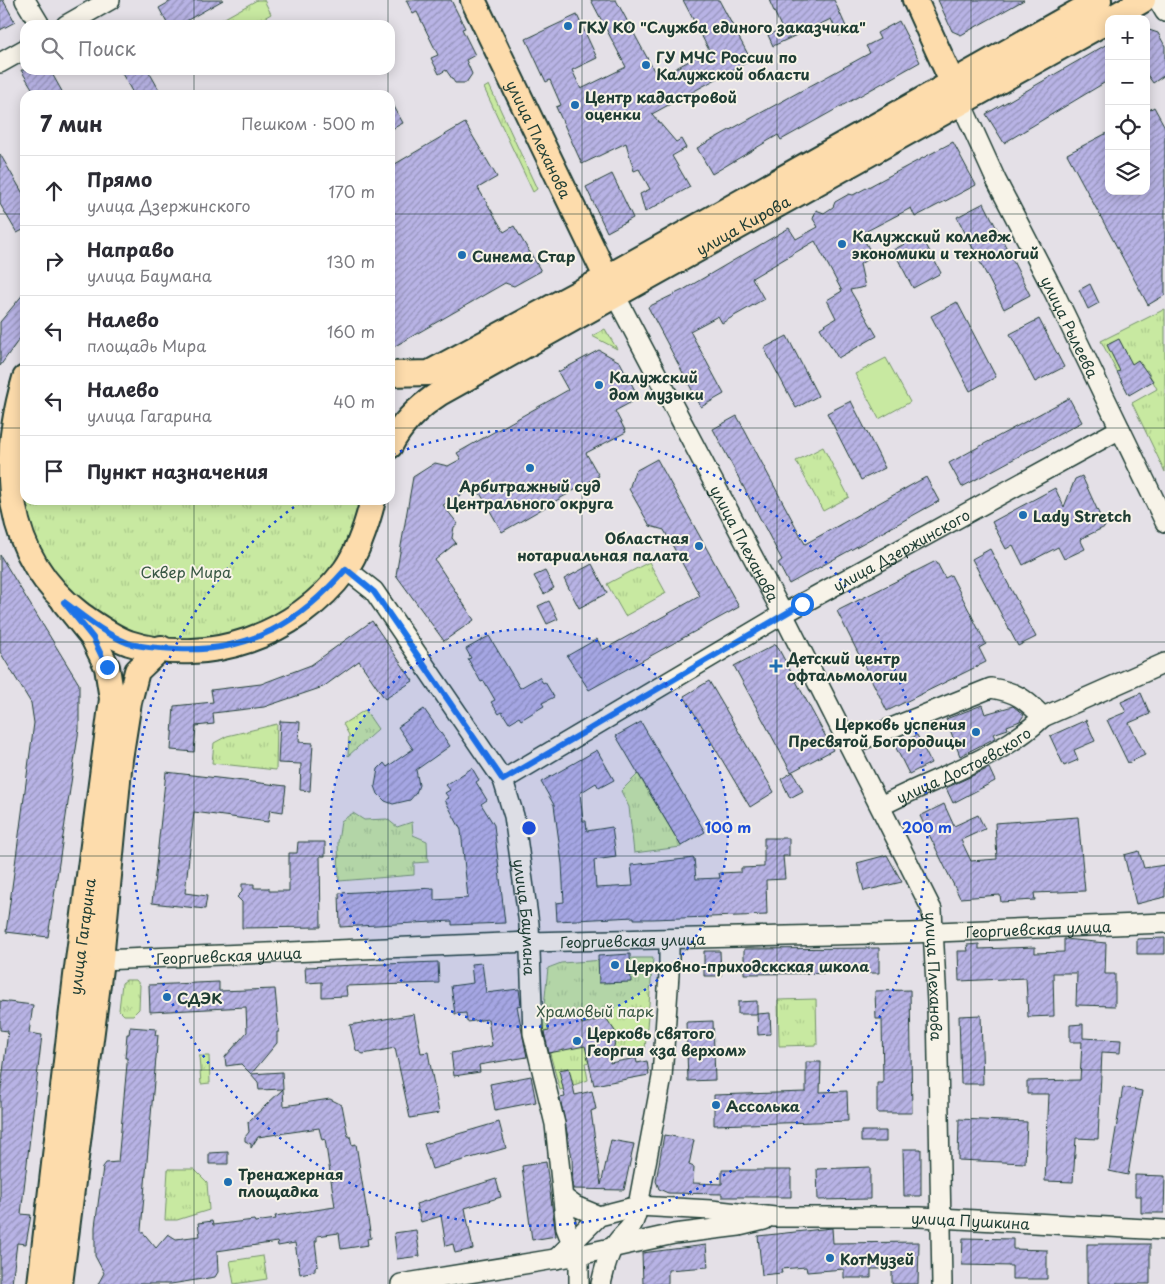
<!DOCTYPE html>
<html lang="ru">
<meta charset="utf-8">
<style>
body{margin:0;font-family:"Playpen Sans",sans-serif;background:#f7f7f7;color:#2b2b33}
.controls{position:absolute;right:15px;top:15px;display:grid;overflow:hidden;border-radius:10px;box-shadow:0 2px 12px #0003}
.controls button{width:45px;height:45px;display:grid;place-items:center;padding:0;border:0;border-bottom:1px solid #e1e1e2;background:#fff;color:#2b2b33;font:25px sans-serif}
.stop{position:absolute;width:15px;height:15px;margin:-11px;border:4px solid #1a73e8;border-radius:50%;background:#fff}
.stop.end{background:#1a73e8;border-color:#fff;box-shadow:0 1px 5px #0008}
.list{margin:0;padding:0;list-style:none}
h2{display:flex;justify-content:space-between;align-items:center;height:65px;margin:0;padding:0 20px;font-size:21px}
h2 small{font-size:16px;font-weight:400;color:#7c7c81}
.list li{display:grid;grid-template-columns:32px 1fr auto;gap:15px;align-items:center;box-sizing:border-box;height:70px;padding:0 20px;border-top:1px solid #e1e1e2}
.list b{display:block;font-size:19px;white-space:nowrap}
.list p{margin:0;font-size:16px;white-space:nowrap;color:#7c7c81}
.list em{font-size:16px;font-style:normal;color:#7c7c81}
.icon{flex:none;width:28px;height:28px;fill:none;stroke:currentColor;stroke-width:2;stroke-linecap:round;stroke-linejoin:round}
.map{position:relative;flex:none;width:1165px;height:1284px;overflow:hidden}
.search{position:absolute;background:#fff;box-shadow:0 2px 12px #0003;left:20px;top:20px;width:375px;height:55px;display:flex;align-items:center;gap:12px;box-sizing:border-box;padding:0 18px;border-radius:15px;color:#7c7c81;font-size:19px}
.panel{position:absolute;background:#fff;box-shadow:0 2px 12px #0003;left:20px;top:90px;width:375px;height:415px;border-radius:15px}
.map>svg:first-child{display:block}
.grass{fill:url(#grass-tufts);stroke:#74936a}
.garden{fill:#c8e9a1;stroke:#74936a}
.building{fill:url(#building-hatch);stroke:#1f3d34}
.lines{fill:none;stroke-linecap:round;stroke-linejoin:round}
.minor-casing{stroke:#1f3d34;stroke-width:22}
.major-casing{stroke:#1f3d34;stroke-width:28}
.minor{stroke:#f7f3e8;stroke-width:19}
.major{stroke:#fddcac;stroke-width:24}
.route{stroke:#1a73e8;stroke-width:6}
.grid{fill:none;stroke:#1f3d34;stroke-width:1;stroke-opacity:0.55}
.ring{fill:none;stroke:#1d4ed8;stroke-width:2.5;stroke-dasharray:2.5 5}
.poi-dot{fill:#1f6fb2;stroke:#f7f3e8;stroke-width:2}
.labels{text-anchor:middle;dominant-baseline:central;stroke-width:4;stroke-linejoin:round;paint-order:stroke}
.poi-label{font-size:15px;font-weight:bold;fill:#1f3d34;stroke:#f7f3e8;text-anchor:start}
.street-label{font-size:15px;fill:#1f3d34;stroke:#f7f3e8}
.park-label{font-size:15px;fill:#385744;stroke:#f7f3e8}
.centre{fill:#1d4ed8;stroke:#f7f3e8;stroke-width:2.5}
.ring-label{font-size:15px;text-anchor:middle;font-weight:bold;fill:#1d4ed8;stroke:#f7f3e8;stroke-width:4;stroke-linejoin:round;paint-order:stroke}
</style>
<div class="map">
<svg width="1165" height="1284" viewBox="0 0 1165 1284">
<defs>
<pattern id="grass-tufts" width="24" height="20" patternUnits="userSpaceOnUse" patternTransform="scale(1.25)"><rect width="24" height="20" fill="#c8e9a1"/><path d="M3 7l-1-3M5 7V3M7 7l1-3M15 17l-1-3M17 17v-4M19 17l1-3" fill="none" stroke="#abc98b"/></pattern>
<pattern id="building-hatch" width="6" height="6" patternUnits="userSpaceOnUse" patternTransform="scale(1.25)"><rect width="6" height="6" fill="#b8b3e5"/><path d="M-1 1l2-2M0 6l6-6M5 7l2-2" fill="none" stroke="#9593ba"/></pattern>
</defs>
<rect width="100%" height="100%" fill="#e4e0e7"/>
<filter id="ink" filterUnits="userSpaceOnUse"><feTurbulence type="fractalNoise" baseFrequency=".02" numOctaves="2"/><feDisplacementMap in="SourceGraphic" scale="10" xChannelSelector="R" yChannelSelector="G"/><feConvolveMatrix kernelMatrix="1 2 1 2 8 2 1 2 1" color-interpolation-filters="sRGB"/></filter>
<g filter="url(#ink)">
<!-- grass -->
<path class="grass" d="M257,0H264L271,14L252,25H212Z
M489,85L537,189L533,192L484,88Z
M1165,309V472L1132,403L1157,389L1147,370L1144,371L1138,361L1117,372L1101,341Z
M605,329L617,349L592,336Z
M25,391V500H362L348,547L328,576L275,621L210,642L138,636L80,608L20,526Z
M823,447L849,497L823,511L796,461Z
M649,562L666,593L625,616L607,584Z
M365,710L378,729L348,756L349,735L343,724Z
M277,724L276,770L212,763L214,743L227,736Z
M638,774L681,846V847L634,853L629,807L621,791Z
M353,813L364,820L387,819L397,827L412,822L413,835L427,841L428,862L414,863V875L339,881L338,842L341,821Z
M634,958H653L645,1050L585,1063L588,1080L560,1090L542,1025L548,968L561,963Z
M126,980H136L140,985L139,1009L133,1015H124L119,1010L122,983Z
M816,999L817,1045L779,1046L778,1000Z
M199,1056H209L210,1083L201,1084Z
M168,1169H194L207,1182L209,1210L177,1220H165Z
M263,1256L267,1279L234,1284L230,1261Z"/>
<!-- garden -->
<path class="garden" d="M886,358L910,402L879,419L855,374Z"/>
<!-- building -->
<path class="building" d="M0,0H3L15,22L0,30Z
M173,0H223L179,25H168L159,8Z
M406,0H451L465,28L462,29L475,55L466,60L472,74L466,83H455L446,70L439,74L431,58L438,55L417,12L413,14Z
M591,0H616L658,78L709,50L683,0H719L751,60L652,114L676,142L681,139L686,148L672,156L690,187L645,212L640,194L650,189L639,169L634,171L626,143L582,164L556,107L561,105L550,80L546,82L526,39L577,15L597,58L572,70L581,89L626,67Z
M769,0H834L848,31L839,36L831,19L773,46L768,35L782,29Z
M938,0H1024L961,35L952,31Z
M899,21L920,62L781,140L778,135L712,174L697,148L870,53L866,46L880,39L877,33Z
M1146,29L1158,33L1165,46V75L1153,83L1146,73Z
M1109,43V80L1004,143L986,114Z
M21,70H50L64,95H36Z
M120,70H148L162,95H134Z
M390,99L403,123L390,130Z
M1154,107L1165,127V295L1148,305L1067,154L1109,132V191H1146V112Z
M465,123L497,177L478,188L504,232L514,226L541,271L514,286L505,283L390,349V167Z
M953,142L976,185L915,217L911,208L861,234L873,256L860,264L865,287L850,290L877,336L838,358L820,328L836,318L827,300L842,291L815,241L752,278L764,299L722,323L718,316L690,331L724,394L701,407L648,307L683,290L789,228L796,239L818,227L813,219L816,210L824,213L833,207L835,202L849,194L853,195Z
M0,154L25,197V229L17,233L0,204Z
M612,174L633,218L607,232L586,187Z
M984,203L1030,295L1004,309L957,217Z
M921,235L941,273L913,288L893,250Z
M1090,284L1099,303L1088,309L1079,290Z
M25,292V331L0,366V322Z
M957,302L996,377L970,391L931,316Z
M1039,319L1064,367L1035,382L1010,334Z
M787,336L818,396L796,408L764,348Z
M1119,339L1132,364L1138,360L1153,381L1129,395L1117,372L1120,371L1107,345Z
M599,350L620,362L639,398L615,411L626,432L586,453L599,476L502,532L476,486L443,505L458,524L454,527L452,538L456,543L435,560L474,620L444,641L396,575L413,477L435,463L448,466L461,459L457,453L568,390L558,372Z
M1069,398L1082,422L962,487L949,463Z
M851,401L885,468L861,480L827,413Z
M737,416L805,544L926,477L939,501L789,584L778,563L782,560L713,429Z
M657,459L739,607L589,690L567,656L597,639L603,650L700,596L664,530L650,526L629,489L635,471Z
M1082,476L1105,527L1080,539L1085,549L1064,559L1058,547L1023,565L1013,545L1006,549L992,522L1055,488L1064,507L1075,479Z
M990,549L1036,637L1018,646L972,559Z
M0,555L79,684V729L48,937L6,932L34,723L31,703L0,652Z
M936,561L945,578L951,575L986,644L979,648L986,662L887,711L837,611Z
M592,564L607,593L579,608L564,579Z
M545,571L554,588L544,594L534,576Z
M549,601L558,619L547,624L538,606Z
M372,621L413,681L385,699L359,661L323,687L264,707L213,713L214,724L196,726L194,752L171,750L174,706L213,702L211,690L261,684L311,665Z
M489,636L520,688L539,677L543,683L545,682L554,697L542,703L544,706L521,720L519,717L509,723L502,712L499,714L491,702L495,700L484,681L481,682L468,659L471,658L466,649Z
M776,644L833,750L791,772L734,666Z
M709,681L774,792L750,807L684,696Z
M1141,693L1150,714L1129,723L1145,755L1128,763L1107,720L1126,712L1121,702Z
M982,705L985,714L1013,706L1024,715L1020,721L1007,726L1008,729L993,734L995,738L960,756L946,719Z
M424,709L450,746L416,770L419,785L416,793L410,800L393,804L385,801L378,794L375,786L378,769L384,763L387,767L413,749L398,727Z
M1086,720L1095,741L1074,750L1078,760L1064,766L1050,736Z
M280,721L300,722L299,742L313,743L310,791L300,790L301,764L278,763Z
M641,722L705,832L681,846L616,736Z
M917,735L931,763L909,774L895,746Z
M597,750L614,780L599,788L596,783L580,793L583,821H586L587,831L612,827L616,857L594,860L596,888L633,886L631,865L694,858L696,879L720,878L719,873L741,872V868L764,867V838H789V856H783L785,879L766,880L767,915L652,919H634V917L557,921L556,903L564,902L562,864L554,805L541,782Z
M472,768L479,780L476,782L487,800L481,804L494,825L505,923L452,925V921L340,927L339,893L434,888V900L468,898L461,830L445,800L449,798L445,793L450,790L446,785Z
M989,768L995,781L953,803L946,788Z
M166,772L286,786L283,812L270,810L268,822L194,812L185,893L207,896L205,909L152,903Z
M793,772L803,791L790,798L781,779Z
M944,804L954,826L978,815L985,829L961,840L971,861L997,859L995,823L1078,817L1085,891L1034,893L1035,900L1001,902L1000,895L960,898L920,816Z
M298,842H325V856H320L321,927L242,928V902L237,897L242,892V884H254V888H269V891H289V853H297Z
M1139,851L1144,868L1165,865V897L1136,904L1124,855Z
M887,855L902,882L864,891L857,863Z
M1165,938V954H1137V939Z
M1064,939L1106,943L1105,974H1115V1006L1076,1005L1077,973H1053L1054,1016L1028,1017L1026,978L959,981L958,951H968L967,945L979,944V949L1035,947V953L1064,952Z
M879,948V973L744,974V949Z
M704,951H720L721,976H704Z
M630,954L631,982L599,983L598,956Z
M438,962L439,983L346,986L347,996L322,997V982L306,983L305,967Z
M482,963L486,993L519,989L521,1005L517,1006L527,1057L479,1065L480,1072L454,1076L451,1053L492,1046L488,1019L467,1022L466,1013L455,1014L451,986L473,983L471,964Z
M219,982V991L275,989L279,1032H277V1043L251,1074L241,1064L226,1066L225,1057L247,1032L246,1007L150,1012L149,985Z
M910,990L912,1113H877V1083H883L882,1019H876L875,991Z
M0,1001L33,1005L29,1033L42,1035L21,1214L31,1215L26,1244L17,1243L12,1284H0V1097L8,1031L0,1030Z
M757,1001V1014H738V1002Z
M579,1011L582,1024L606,1018L617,1034L610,1063L636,1058L637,1063L647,1061L649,1075L594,1085L585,1046L549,1053L544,1032L549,1031L547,1019Z
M770,1013L771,1034L758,1035L757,1014Z
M414,1014L421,1053L428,1052L439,1113L410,1118L395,1048L363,1054L356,1050L350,1025Z
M981,1015L983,1084H961L959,1016Z
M713,1021L715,1080L688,1081L686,1022Z
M1083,1024V1038L1121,1040L1120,1053L1102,1052L1098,1139L1076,1138L1073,1182L1045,1181L1049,1094H1027V1081L1080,1080L1082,1042H1070V1025Z
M130,1027L156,1029L155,1035H158L141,1230L156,1248L168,1234L176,1239L200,1236L198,1223L212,1221L213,1225L254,1220L255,1222L276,1219L275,1216L335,1207L325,1139L322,1140L319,1128L258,1137L251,1148V1144L245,1141V1137L249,1132L248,1122L283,1089L284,1106L330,1099L342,1105L348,1136H350L352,1145L356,1144L371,1238L367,1239L368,1245L341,1249L339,1233L317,1236V1241H315L318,1266L315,1267V1271L300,1274L295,1243L278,1246L277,1242L217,1251L218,1272L215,1277L171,1284H98L104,1273L95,1256V1227L103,1167L106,1163L118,1162L127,1064V1058H125L127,1034H129Z
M806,1062H821L820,1092L847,1091L848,1121L714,1125V1095L806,1092Z
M569,1068L575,1095L592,1091L596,1109L591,1111L601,1185L611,1140L634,1144L624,1190L573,1189L572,1157L560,1098L565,1097L559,1070Z
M282,1072L283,1089L259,1090L258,1082L251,1074Z
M531,1076L536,1102L495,1110L490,1084Z
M1123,1087L1142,1091L1128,1175L1109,1171Z
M959,1119L1027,1122L1025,1163L958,1160Z
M499,1122L506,1148L432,1169L424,1144Z
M861,1131H886V1142H861Z
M664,1135L694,1140L689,1165L694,1167L693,1183L722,1184V1170H791V1197H722V1194L668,1193L659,1189L656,1181Z
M903,1149H921V1196H904Z
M228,1152V1164H209V1153Z
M546,1162L556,1236L532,1240L522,1166Z
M870,1167V1199L818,1200L817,1169Z
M1135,1175L1165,1176L1164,1213H1141V1196H1135Z
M496,1179L501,1197L465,1208L473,1249L455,1253L453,1244L446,1246L441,1216L421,1222L416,1204Z
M832,1228L833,1243L919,1242L918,1284H892V1269H871V1278H844V1269L807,1272L806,1267L781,1269L782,1273L762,1275L758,1236Z
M416,1230L420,1256L397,1259L394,1233Z
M963,1238L1013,1239V1249L1047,1250V1279H1012V1266L962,1265Z
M1087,1244H1150V1284H1087Z
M706,1245L708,1267L668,1270V1284H643L642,1253Z"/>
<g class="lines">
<!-- minor casing -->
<g class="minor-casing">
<g id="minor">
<path d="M25,0L40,25"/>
<path d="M1158,0L1165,12"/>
<path d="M66,25L110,0"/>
<path d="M0,63L25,49"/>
<path id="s1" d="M961,103L996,180L1053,290L1165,522"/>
<path id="s2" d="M616,297L783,614L932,910L937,1003L942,1284"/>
<path id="s3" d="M346,569L374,591L503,780L514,816L529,924L533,1033L555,1124L566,1228L575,1251L579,1255"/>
<path d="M849,745L991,688C1017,692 1025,699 1043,717"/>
<path id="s4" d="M503,780L783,614L1120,429"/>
<path id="s5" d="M881,806C935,777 998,760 1043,717L1165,663"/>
<path id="s6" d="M101,960L529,942L911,933L1165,923"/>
<path d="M564,1198L575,1206L599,1216"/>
<path id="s7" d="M556,1259L599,1216L638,1206L711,1210L775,1217H920L1165,1230"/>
<path d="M401,1284L579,1255L674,1234L739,1226L764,1220"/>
<path d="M579,1284V1255"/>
<path d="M601,1284C604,1272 607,1256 614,1246C627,1227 633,1232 638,1206L662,1077L669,974V939"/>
</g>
</g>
<!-- major casing -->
<g class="major-casing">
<g id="major">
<path id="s8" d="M473,0L613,291"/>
<path d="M915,0L959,97"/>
<path d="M1110,19L1143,0"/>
<path d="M390,374L429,373L606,278L1099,0"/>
<path d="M25,378C0,464 2,555 80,614C94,624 112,637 129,643C207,668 297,635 345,570C359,550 367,524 373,500"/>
<path id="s9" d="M390,446C401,424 420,406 440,393L1109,20"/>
<path id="s10" d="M40,1284L76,976L112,699L107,667L93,638L64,602"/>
<path d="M60,1284L101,960L120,759L129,702L137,671L161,648"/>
</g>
</g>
<!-- minor -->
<use href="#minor" class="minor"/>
<!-- major -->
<use href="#major" class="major"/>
</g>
</g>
<g class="lines" filter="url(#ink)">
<!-- route -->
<path class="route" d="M107,667L93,638L64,602C83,616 104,634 128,643C143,648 162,648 177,649C250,653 300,622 346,569L374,592L503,780L802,604"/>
</g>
<!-- grid -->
<path class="grid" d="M194,0V25M388,0V25M582,0V1284M777,0V1284M971,0V1284M194,70V95M388,70V95M0,214H25M390,214H1165M0,428H25M390,428H1165M194,500V1284M388,500V1284M0,642H1165M0,856H1165M0,1070H1165"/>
<!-- distance rings -->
<circle cx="529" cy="828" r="199" fill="#1d4ed8" fill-opacity=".12"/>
<g class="ring">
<circle cx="529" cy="828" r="199"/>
<path d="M393 454A398 398 0 1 1 301 502"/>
</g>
<!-- markers -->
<g class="poi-dot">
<circle cx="568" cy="26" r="5"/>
<circle cx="646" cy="65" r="5"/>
<circle cx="575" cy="105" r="5"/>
<circle cx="842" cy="244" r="5"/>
<circle cx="462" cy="255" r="5"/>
<circle cx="599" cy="385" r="5"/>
<circle cx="530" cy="468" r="5"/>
<circle cx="1023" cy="515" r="5"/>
<circle cx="699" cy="546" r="5"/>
<path d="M773.5 658.5h5v5h5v5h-5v5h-5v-5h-5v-5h5z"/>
<circle cx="976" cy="732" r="5"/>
<circle cx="615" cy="965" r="5"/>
<circle cx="167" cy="997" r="5"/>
<circle cx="577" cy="1041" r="5"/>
<circle cx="716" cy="1105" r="5"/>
<circle cx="228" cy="1182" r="5"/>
<circle cx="830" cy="1258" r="5"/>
</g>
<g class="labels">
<!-- poi labels -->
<g class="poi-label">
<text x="578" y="26">ГКУ КО "Служба единого заказчика"</text>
<text x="656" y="56">ГУ МЧС России по<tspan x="656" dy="17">Калужской области</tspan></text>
<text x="585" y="96">Центр кадастровой<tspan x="585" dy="17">оценки</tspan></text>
<text x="852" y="235">Калужский колледж<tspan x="852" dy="17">экономики и технологий</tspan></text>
<text x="472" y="255">Синема Стар</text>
<text x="609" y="376">Калужский<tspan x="609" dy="17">дом музыки</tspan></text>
<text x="530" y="485" text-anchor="middle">Арбитражный суд<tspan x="530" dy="17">Центрального округа</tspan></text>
<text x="1033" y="515">Lady Stretch</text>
<text x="689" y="537" text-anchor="end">Областная<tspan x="689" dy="17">нотариальная палата</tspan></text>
<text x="787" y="657">Детский центр<tspan x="787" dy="17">офтальмологии</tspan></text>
<text x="966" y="723" text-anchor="end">Церковь успения<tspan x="966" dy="17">Пресвятой Богородицы</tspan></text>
<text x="625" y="965">Церковно-приходскская школа</text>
<text x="177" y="997">СДЭК</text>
<text x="587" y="1032">Церковь святого<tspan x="587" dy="17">Георгия «за верхом»</tspan></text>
<text x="726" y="1105">Ассолька</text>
<text x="238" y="1173">Тренажерная<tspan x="238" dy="17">площадка</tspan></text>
<text x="840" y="1258">КотМузей</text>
</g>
<!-- street labels -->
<g class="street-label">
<text stroke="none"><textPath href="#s8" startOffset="154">улица Плеханова</textPath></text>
<text stroke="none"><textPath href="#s9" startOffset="420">улица Кирова</textPath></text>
<text stroke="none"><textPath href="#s1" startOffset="249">улица Рылеева</textPath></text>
<text stroke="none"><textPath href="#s2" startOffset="278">улица Плеханова</textPath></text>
<text stroke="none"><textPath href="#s4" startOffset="460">улица Дзержинского</textPath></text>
<text stroke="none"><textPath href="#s5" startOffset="92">улица Достоевского</textPath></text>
<text stroke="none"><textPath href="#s3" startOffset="404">улица Баумана</textPath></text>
<text stroke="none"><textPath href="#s6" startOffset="938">Георгиевская улица</textPath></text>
<text stroke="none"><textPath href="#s10" startOffset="350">улица Гагарина</textPath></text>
<text stroke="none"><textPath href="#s6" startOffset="532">Георгиевская улица</textPath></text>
<text stroke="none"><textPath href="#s6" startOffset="128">Георгиевская улица</textPath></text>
<text stroke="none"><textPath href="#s2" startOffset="756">улица Плеханова</textPath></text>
<text stroke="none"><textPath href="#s7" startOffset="434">улица Пушкина</textPath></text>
</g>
<!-- park labels -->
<g class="park-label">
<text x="186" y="571">Сквер Мира</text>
<text x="595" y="1010">Храмовый парк</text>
</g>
</g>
<circle cx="529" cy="828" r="8" class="centre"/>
<g class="ring-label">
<text x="728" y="833">100 m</text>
<text x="927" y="833">200 m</text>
</g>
</svg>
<div class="controls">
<button>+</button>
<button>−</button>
<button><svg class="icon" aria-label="locate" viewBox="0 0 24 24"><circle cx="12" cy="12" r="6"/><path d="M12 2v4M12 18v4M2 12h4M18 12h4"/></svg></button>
<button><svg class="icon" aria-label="layers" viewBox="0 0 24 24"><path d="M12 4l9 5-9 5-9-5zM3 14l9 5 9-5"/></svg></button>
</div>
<div class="stop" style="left:802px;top:604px"></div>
<div class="stop end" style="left:107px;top:667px"></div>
<div class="search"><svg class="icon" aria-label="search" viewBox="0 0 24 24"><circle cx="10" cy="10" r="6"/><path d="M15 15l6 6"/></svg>Поиск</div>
<section class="panel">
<h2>7 мин<small>Пешком · 500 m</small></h2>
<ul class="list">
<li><svg class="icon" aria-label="ahead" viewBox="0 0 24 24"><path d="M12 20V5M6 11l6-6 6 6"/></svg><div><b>Прямо</b><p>улица Дзержинского</p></div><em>170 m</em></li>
<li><svg class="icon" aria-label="right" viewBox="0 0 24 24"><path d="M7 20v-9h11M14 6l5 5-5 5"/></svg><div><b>Направо</b><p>улица Баумана</p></div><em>130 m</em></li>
<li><svg class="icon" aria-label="left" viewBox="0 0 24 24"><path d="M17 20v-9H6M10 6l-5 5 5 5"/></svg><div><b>Налево</b><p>площадь Мира</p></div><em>160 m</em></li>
<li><svg class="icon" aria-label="left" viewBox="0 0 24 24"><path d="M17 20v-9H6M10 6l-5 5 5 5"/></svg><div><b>Налево</b><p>улица Гагарина</p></div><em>40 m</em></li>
<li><svg class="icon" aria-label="arrive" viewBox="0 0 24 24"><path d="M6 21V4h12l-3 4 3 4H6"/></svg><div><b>Пункт назначения</b></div></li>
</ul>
</section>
</div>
